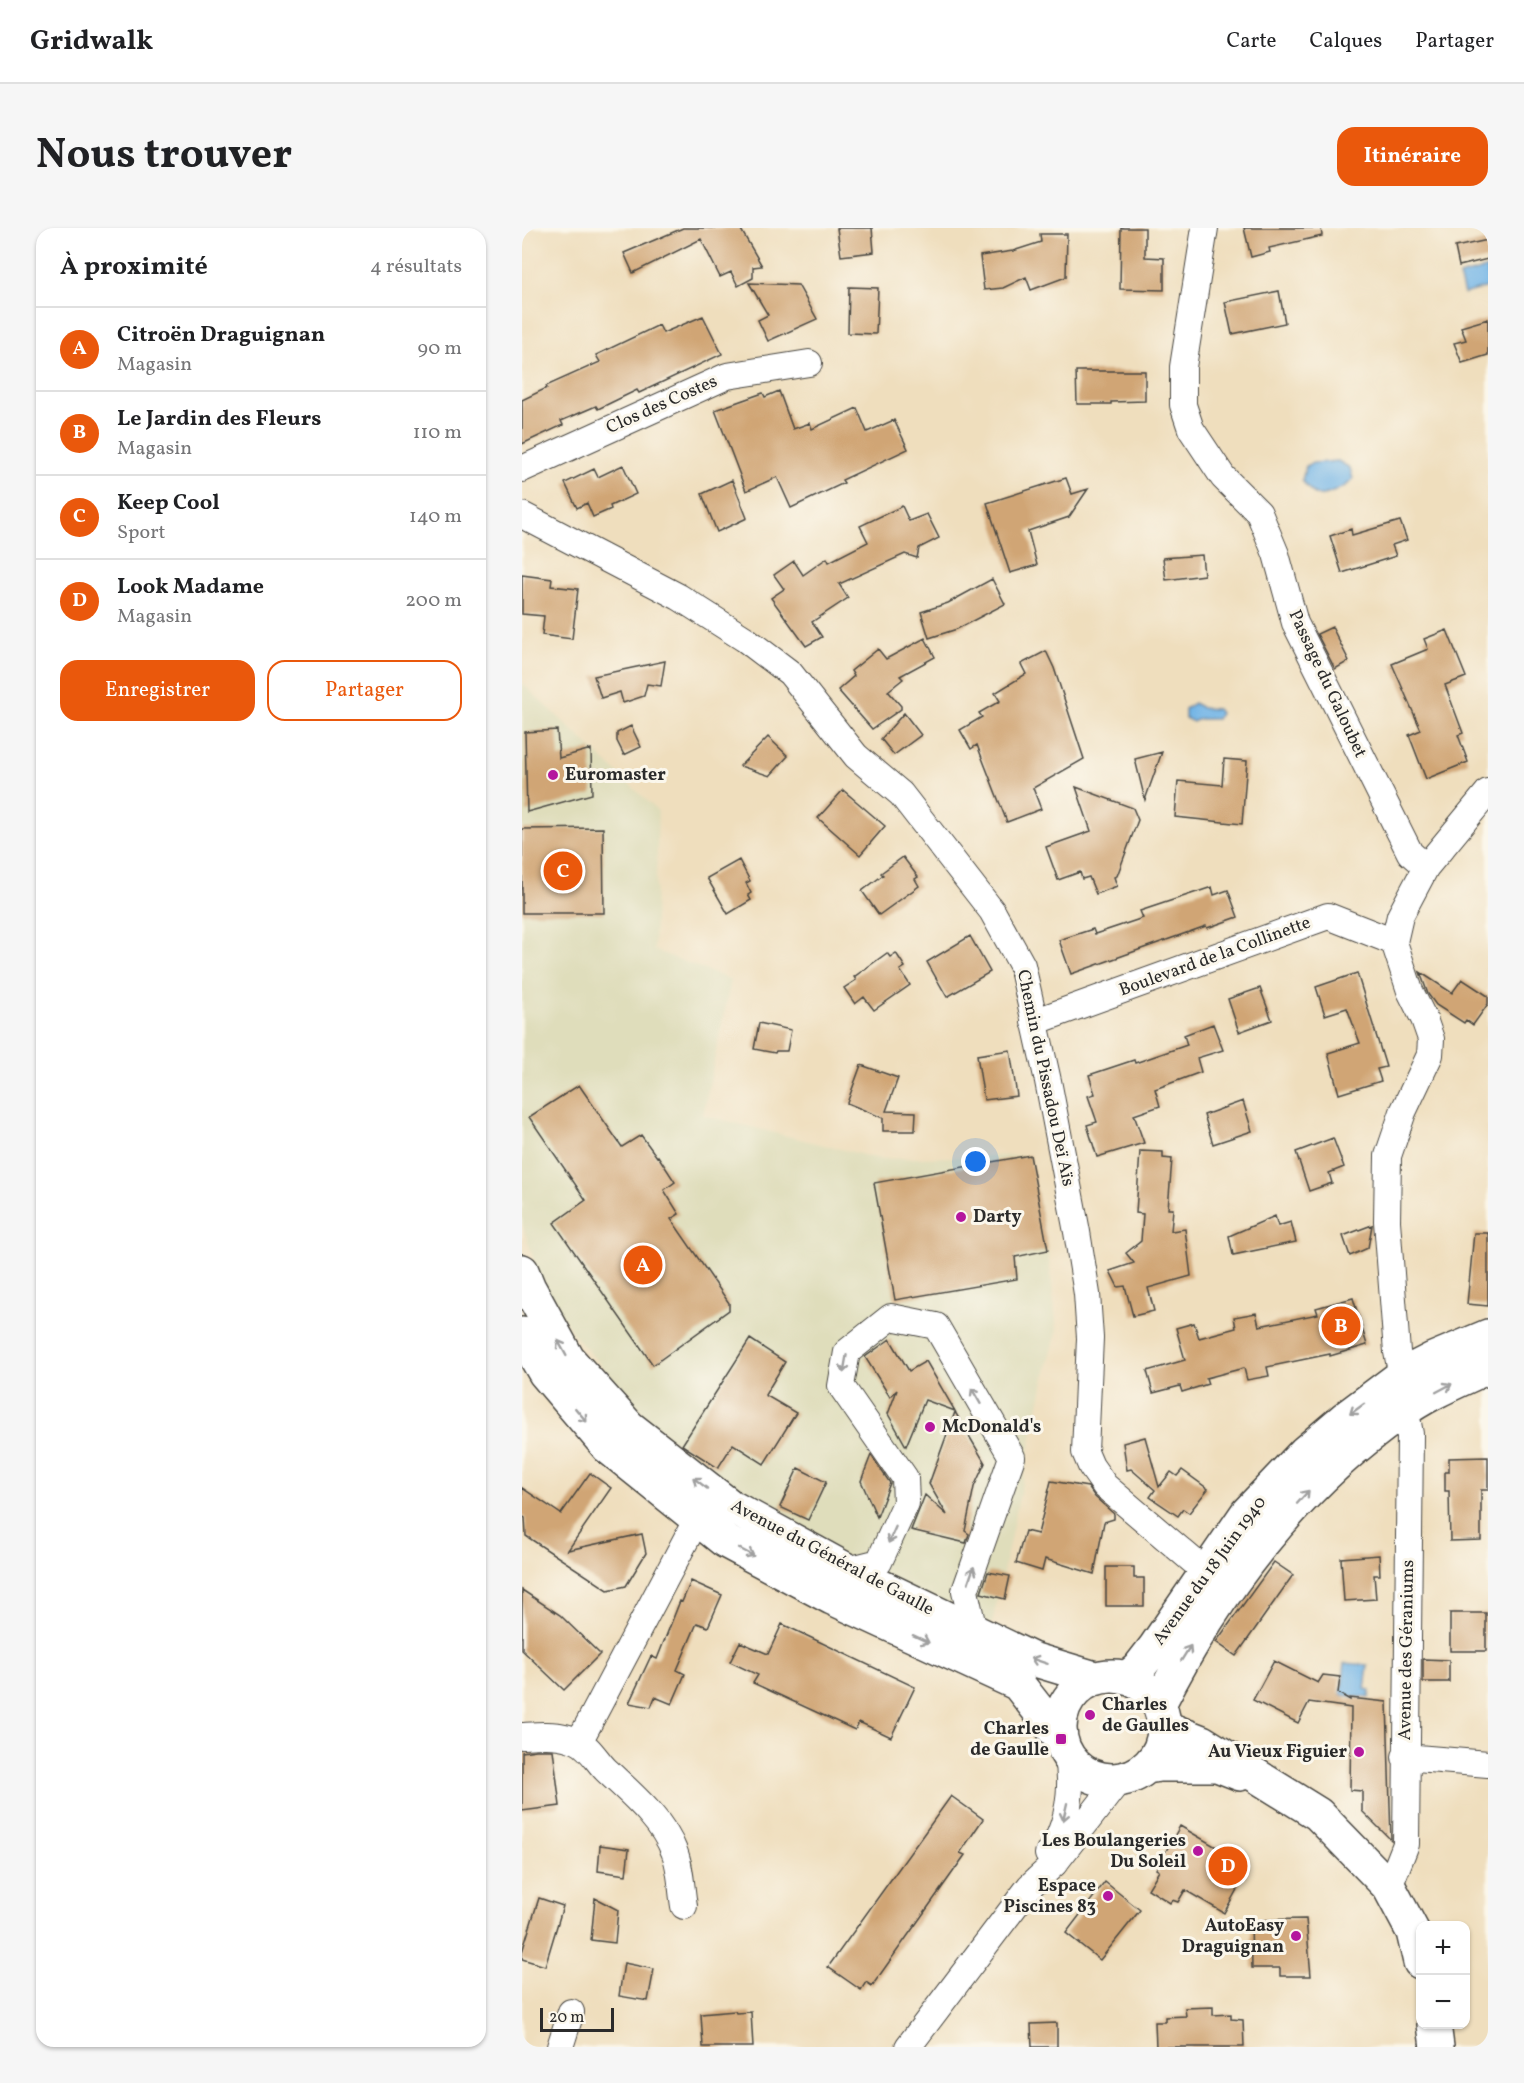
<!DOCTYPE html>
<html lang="fr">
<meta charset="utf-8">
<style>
body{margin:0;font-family:Vollkorn,serif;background:#f6f6f6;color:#202124}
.controls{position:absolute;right:18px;bottom:18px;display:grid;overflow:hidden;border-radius:12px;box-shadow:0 2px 4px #0004}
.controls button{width:54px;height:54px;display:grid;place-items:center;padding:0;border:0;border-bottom:2px solid #e0e0e0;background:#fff;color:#202124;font:30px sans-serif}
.scale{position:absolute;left:18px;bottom:15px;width:74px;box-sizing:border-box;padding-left:6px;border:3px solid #2b2b2b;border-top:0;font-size:16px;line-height:21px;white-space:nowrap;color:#2b2b2b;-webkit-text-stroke:4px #fbf7ec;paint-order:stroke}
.you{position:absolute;left:454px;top:934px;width:21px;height:21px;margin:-15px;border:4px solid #fff;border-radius:50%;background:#1a73e8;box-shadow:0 0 0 9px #1a73e833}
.badge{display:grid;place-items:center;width:39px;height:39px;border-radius:50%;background:#ea580c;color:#fff;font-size:20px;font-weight:700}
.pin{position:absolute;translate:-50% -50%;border:3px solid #fff;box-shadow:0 2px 6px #0006}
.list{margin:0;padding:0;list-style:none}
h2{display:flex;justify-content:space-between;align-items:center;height:78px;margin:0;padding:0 24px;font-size:26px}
h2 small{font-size:20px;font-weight:400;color:#757577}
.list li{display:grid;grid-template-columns:39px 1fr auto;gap:18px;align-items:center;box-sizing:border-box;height:84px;padding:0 24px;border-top:2px solid #e0e0e0}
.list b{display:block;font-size:22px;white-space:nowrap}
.list p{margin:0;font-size:20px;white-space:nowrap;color:#757577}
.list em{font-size:20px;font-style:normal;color:#757577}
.actions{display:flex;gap:12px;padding:18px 24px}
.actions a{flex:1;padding:14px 0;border:2px solid #ea580c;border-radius:18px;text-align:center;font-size:21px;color:#ea580c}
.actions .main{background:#ea580c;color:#fff}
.map{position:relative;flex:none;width:966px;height:1819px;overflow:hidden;border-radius:18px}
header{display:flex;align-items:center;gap:36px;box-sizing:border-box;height:84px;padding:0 30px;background:#fff;border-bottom:2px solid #e0e0e0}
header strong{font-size:28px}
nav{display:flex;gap:33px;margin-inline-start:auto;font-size:21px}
.intro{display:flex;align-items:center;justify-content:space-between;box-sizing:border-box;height:144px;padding:0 36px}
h1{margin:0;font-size:42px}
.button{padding:15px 27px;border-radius:18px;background:#ea580c;color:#fff;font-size:21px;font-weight:700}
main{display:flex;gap:36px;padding:0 36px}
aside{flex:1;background:#fff;border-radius:18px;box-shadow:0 2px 4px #0004}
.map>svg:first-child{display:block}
.built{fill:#dfddbb}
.water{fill:#71b4e6;stroke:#4e7088;stroke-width:1.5}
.building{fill:#d0a574}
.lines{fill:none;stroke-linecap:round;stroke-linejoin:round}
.minor-casing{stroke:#484641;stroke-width:28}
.major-casing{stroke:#484641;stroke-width:36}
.minor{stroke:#fff;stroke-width:26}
.major{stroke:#fff;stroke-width:33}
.oneway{stroke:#a0a0a0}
.poi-dot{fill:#b5179e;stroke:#fbf7ec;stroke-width:2}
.labels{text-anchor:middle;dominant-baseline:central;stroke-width:6;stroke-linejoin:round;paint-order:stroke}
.street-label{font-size:18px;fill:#2b2b2b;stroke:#fbf7ec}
.poi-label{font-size:18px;font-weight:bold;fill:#2b2b2b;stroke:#fbf7ec;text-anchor:end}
</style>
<header>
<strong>Gridwalk</strong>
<nav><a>Carte</a><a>Calques</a><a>Partager</a></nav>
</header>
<div class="intro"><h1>Nous trouver</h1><a class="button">Itinéraire</a></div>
<main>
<aside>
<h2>À proximité<small>4 résultats</small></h2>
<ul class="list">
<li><span class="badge">A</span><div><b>Citroën Draguignan</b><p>Magasin</p></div><em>90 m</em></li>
<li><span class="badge">B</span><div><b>Le Jardin des Fleurs</b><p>Magasin</p></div><em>110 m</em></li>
<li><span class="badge">C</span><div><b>Keep Cool</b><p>Sport</p></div><em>140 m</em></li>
<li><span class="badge">D</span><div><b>Look Madame</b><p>Magasin</p></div><em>200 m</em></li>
</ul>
<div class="actions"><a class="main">Enregistrer</a><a>Partager</a></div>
</aside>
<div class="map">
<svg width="966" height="1819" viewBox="0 0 966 1819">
<rect width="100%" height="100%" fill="#fbf7ec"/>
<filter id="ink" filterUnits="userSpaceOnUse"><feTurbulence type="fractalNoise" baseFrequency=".0167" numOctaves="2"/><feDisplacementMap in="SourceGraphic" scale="12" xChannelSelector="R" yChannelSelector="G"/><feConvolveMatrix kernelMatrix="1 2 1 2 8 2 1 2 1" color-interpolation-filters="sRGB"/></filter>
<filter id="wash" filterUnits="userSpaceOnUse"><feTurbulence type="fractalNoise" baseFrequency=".008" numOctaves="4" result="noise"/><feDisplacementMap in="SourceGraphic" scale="24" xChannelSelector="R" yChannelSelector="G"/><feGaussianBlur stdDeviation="1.35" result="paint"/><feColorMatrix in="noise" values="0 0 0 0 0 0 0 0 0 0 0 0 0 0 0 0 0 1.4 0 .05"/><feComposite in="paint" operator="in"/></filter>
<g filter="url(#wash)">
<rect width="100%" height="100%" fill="#efdebd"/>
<!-- built -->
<path class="built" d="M0,455L136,583L132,722L209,752L181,887L358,931L508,927L526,1022L535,1104L524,1144L470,1396L336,1339L194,1250L128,1193L51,1106L18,1052L0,995Z"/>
<!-- water -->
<path class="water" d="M966,40V59L942,66L937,48Z
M816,233L828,240L831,251C827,257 821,259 815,262C797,271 791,269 780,252L784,238L791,235Z
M672,475L680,480L695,481L698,485L695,491H677L671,494L663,490V481Z
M823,1435L846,1437L843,1461L848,1462L847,1470L819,1467Z"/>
<g id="blocks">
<!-- building -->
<path class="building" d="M161,0H218L240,38L231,39V50L216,58L209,44L198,49L179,11L111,45L102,25Z
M315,0H350L352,24L319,28Z
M599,0H623V29L642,30V62L598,61Z
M722,0H799L800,8L747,20L748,24L729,29Z
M518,6H545L544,49L509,62L504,49L481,60L462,62L458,28L491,23L519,14Z
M966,12V31L937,38L933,19Z
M227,55L276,57L295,91L246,113L236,92L246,87Z
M327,59L356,60L354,106L326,105Z
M757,63L763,95L710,106L703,74Z
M181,88L200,126L117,165L115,162L76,181L74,178L39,193L41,197L0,216V172L25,160L24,158L78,134L74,127L137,97L141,105Z
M966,91V127L940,135L932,115L944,112L939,99Z
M554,143H623V173L589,174V176H555Z
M257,163L271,201L288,195L290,201L335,180L345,204L372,192L386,221L320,252L322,255L269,280L255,249L224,263L193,182L241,165L243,169Z
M101,237L114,266L88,278L89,281L71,289L65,275L55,280L43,255L72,241L76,249Z
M544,250L550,266L566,261L547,289L506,303L515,337L488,345L465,275Z
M210,252L225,290L195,304L180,266Z
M380,278L387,293L405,286L417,310L397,320L395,330L383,326L317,356L326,370L290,394L300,409L284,418L249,370L262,361L252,347L272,333L281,347L305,330L307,334L346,314L338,298Z
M878,293L885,312L870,317L874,328L820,345L808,308L829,301L830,307Z
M680,327L682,347L644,352L641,330Z
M0,347L30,351L29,358L56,361L50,411L20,407L22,388L0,386Z
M470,351L483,376L435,401L407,410L399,384L426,375Z
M810,399L827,433L813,441L795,406Z
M925,402L944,449L923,457L941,505L936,507L946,534L904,551L887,507L899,502L870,436L906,421L902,411Z
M403,410L413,429L378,448L381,451L366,463L379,478V481L350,501L316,462L332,448L329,443L356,421L364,431Z
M524,423L532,440L562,531L511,560L519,581L485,594L455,517L449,521L438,502L460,489L457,485L478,473L473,465L504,446L499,436Z
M143,433L139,458L125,456L122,468L101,475L98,464L79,470L72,448Z
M382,485L399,507L372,527L359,511Z
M109,498L119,519L102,527L95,513V505Z
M35,502L37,530L69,521L70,566L5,584L3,504Z
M246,509L266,528L248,548L218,538Z
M640,524L623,572L613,531Z
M702,531L725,533L720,596L653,589L656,553L700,557Z
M554,559L611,580L616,592L595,648L592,649L595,658L574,666L567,649L560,651L558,644L536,652L524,619L569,603Z
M321,562L363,598L338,627L296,590Z
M81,600L82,685H0V601Z
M381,629L396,649L393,651L397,658L357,687L340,663L361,647L359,645Z
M217,632L228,653L224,655L229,665L226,667L229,672L206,686L185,650Z
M690,659L692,667L706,662L716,689L685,700L684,698L549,746L537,712L571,701L573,706L621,690L618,683Z
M448,708L468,744L425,769L405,734Z
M365,725L368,729L374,725L383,739L378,742L388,757L352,782L342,769L333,776L322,760L334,752L332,749Z
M898,744L930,765L940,751L966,768V776L951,797L944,792L942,795L914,777L906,766Z
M835,745L864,839L855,841L859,853L817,866L806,825L838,815L825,780L803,787L794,759Z
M738,760L750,792L717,804L706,771Z
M237,795L269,802L265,823H254L253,825L232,821Z
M691,796L701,822L675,830L679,844L633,861L638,878L612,887L622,915L575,929L565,897L575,894L566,868L573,866L567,847L612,832L613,835L665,817L662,807Z
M488,822L495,868L462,872L455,827Z
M339,837L376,850L364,883L394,884L393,903H361V890L325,875Z
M57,857L100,919L119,907L135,929L136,928L153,954L142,962L157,986L149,991L207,1075V1082L131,1137L32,995L64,972L7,889Z
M721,873L730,903L691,916L682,887Z
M811,910L822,939L807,945L810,955L787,963L774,924Z
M618,923L641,924V930L650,931L646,981H651L649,1003L663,1001L669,1048L626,1060L632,1083L611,1088L603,1058L596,1059L588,1043L612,1035L604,1025L619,1013L621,986L614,985Z
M508,927L526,1022L493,1029L495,1051L373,1072L352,955Z
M753,988L756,998L769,994L774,1014L711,1027L707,1008Z
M850,997L846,1020L828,1028L821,1008Z
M952,1005H966V1078L945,1076Z
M831,1070L845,1117L808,1128V1126L745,1139L747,1148L725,1152L722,1140L684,1150L686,1156L660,1164L658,1158L631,1165L625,1143L663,1132L654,1100L672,1095L677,1110L714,1100L712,1089L734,1085L737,1098L796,1086L794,1080Z
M228,1111L263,1134L243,1167L274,1185L242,1236L211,1216L196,1240L160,1217Z
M368,1111L387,1143L404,1133L433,1183L403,1172L384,1218L366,1186L375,1162L368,1169L343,1129Z
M433,1184L463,1235L452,1259L443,1303L447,1306L444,1315L389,1302L403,1267L425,1287L407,1256Z
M623,1209L637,1259L649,1244L655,1248L660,1242L686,1261L667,1285L661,1281L656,1288L628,1269L633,1262L609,1241L605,1242L601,1215Z
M349,1227L368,1255L355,1289L339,1253Z
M966,1229V1262H959V1312L928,1313L927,1263H923V1244H927V1230Z
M276,1240L304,1254L286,1292L258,1279Z
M68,1245L89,1260L46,1322L120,1306L124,1325L104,1358L86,1362L4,1308L3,1290L0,1288V1260L39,1286Z
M529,1253L566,1259L573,1269L592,1286V1291L582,1294L572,1346L523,1331L520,1343L494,1335L503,1303L516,1306Z
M857,1327L858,1347H852L854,1371L822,1373L819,1330Z
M752,1334L771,1347L714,1428L694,1414Z
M584,1339H612V1350H622V1378H584Z
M466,1344L488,1348L483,1371L459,1365Z
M169,1353L200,1367L186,1399L175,1395L155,1442L163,1446L150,1476L133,1469L129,1479L107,1475L129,1428L135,1431L158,1373L160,1374Z
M0,1362L38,1387L78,1426L42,1462L0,1422Z
M928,1385H964V1423H928Z
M260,1396L393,1459L369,1509L337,1494L333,1502L231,1455L236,1447L208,1434L218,1414L246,1426Z
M901,1431L927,1432V1454H901Z
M752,1433L796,1455L801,1447L818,1449L816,1465L828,1472V1470L865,1474L869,1612L840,1583V1563L828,1562L829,1480L787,1474L776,1495L731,1472Z
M14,1522H31L38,1578L0,1583V1524Z
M429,1568L461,1591L438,1625L443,1627L350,1758L344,1754L339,1762L306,1739Z
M658,1598L720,1634L710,1651L718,1656L702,1685L663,1662L656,1674L650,1672L648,1675L626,1661L637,1643L634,1641Z
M78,1617L107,1621L104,1647L76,1643Z
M583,1654L618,1682L578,1732L544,1705Z
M17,1670L41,1678L23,1738L0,1731V1724Z
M73,1670L96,1682L93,1715L69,1712Z
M784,1691L789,1748H758V1740H730L729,1692Z
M102,1735L132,1741L126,1773L97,1768Z
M691,1779V1787L709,1786V1791L721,1792L722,1819H634L633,1794H643V1789L664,1788L663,1780Z
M213,1783L214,1785L229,1784L231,1819H181L179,1786Z
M535,1795V1819H510L509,1796Z"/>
</g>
</g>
<g filter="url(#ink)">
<use href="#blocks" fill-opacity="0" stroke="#484641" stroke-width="1.5"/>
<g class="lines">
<!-- minor casing -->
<g class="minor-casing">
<path id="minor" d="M683,0L661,139V177L669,201L701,249L737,285L754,326L773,395L888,625L904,639
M0,241L205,148L287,135
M0,287L157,369L223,411L268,445L334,528L379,566L470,683L500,737L526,853L555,1004L565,1066L568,1110L563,1224L569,1238L583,1258L684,1344
M512,794L806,688L872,714
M882,1146L878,1138L875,1124L865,993L866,928L881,884L908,827L909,811L902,791L888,763L872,714L878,688L904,639L966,564
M325,1342L357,1334L384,1275L383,1250L319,1158L325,1124L369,1089L414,1098L490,1229L443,1363L452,1403
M0,1508C18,1507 37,1505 55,1513C68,1519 74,1532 84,1542C108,1565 140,1591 152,1623C159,1639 159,1660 162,1678
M57,1514L175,1291
M883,1529L966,1536
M526,1626C530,1620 535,1613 538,1606C548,1582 551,1551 545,1527
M867,1659L884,1616L888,1206L886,1195L879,1184
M38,1819L49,1784
M386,1819L508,1658L532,1636L597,1552"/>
</g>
<!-- major casing -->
<g class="major-casing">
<path id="major" d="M0,1043L7,1060L46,1131L107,1199L208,1278L325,1342L510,1431L573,1450
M0,1106L23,1145L86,1219L203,1313L310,1370L496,1456L539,1511
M538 1500a52 52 0 1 1 104 0a52 52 0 1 1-104 0Z
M605,1450L616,1441L633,1419L725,1285L783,1224L822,1191L882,1146L911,1131L966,1108
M637,1476C694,1364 773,1259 877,1186C904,1166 936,1153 966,1139
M642,1499L680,1514L796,1586L867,1659L891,1704L898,1734
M625,1539L637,1537H695L718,1546
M912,1796L915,1819"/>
</g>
<!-- minor -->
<use href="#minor" class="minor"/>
<!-- major -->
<use href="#major" class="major"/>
</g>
<!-- one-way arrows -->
<defs><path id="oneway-shaft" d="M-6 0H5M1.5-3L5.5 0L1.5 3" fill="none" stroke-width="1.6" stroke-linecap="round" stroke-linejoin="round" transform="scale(1.5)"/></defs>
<g class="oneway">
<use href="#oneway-shaft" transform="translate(40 1120) rotate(-119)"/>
<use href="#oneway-shaft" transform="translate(323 1136) rotate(100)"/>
<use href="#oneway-shaft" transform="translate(922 1160) rotate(-28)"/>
<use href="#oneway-shaft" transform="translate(454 1168) rotate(-120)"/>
<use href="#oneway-shaft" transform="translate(835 1181) rotate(144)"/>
<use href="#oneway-shaft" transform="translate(59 1187) rotate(50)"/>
<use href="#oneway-shaft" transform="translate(178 1255) rotate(-142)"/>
<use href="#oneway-shaft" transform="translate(781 1269) rotate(-48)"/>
<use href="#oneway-shaft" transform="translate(370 1307) rotate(114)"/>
<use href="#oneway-shaft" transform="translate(224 1324) rotate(28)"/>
<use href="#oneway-shaft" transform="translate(449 1347) rotate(-71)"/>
<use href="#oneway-shaft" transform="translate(399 1411) rotate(25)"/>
<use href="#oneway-shaft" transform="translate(664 1425) rotate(-58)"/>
<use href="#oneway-shaft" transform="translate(517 1433) rotate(-162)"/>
<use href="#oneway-shaft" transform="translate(543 1584) rotate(103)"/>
</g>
</g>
<!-- markers -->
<g class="poi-dot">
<circle cx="31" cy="547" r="6"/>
<circle cx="439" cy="989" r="6"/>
<circle cx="408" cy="1199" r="6"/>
<circle cx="568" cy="1487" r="6"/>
<rect x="533" y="1505" width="12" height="12" rx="3"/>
<circle cx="837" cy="1524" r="6"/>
<circle cx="676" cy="1623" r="6"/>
<circle cx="586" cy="1668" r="6"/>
<circle cx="774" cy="1708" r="6"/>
</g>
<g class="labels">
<!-- street labels -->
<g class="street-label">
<text transform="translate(140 177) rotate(-24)">Clos des Costes</text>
<text transform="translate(805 456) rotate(65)">Passage du Galoubet</text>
<text transform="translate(693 729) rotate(-20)">Boulevard de la Collinette</text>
<text transform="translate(523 850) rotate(78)">Chemin du Pissadou Deï Aïs</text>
<text transform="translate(310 1330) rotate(28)">Avenue du Général de Gaulle</text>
<text transform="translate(688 1343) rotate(-54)">Avenue du 18 Juin 1940</text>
<text transform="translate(885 1422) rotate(-89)">Avenue des Géraniums</text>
</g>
<!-- poi labels -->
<g class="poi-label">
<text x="43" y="547" text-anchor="start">Euromaster</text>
<text x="451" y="989" text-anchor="start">Darty</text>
<text x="420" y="1199" text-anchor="start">McDonald's</text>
<text x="580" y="1477" text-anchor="start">Charles<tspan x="580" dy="21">de Gaulles</tspan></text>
<text x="527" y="1501">Charles<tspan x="527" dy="21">de Gaulle</tspan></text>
<text x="825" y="1524">Au Vieux Figuier</text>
<text x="664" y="1613">Les Boulangeries<tspan x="664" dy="21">Du Soleil</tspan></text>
<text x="574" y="1658">Espace<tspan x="574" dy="21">Piscines 83</tspan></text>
<text x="762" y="1698">AutoEasy<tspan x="762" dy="21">Draguignan</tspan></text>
</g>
</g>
</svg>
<div class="controls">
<button>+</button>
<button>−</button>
</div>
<div class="scale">20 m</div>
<div class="you"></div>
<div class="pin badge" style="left:121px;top:1037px">A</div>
<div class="pin badge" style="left:819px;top:1098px">B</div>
<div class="pin badge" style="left:41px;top:643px">C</div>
<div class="pin badge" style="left:706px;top:1638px">D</div>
</div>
</main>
